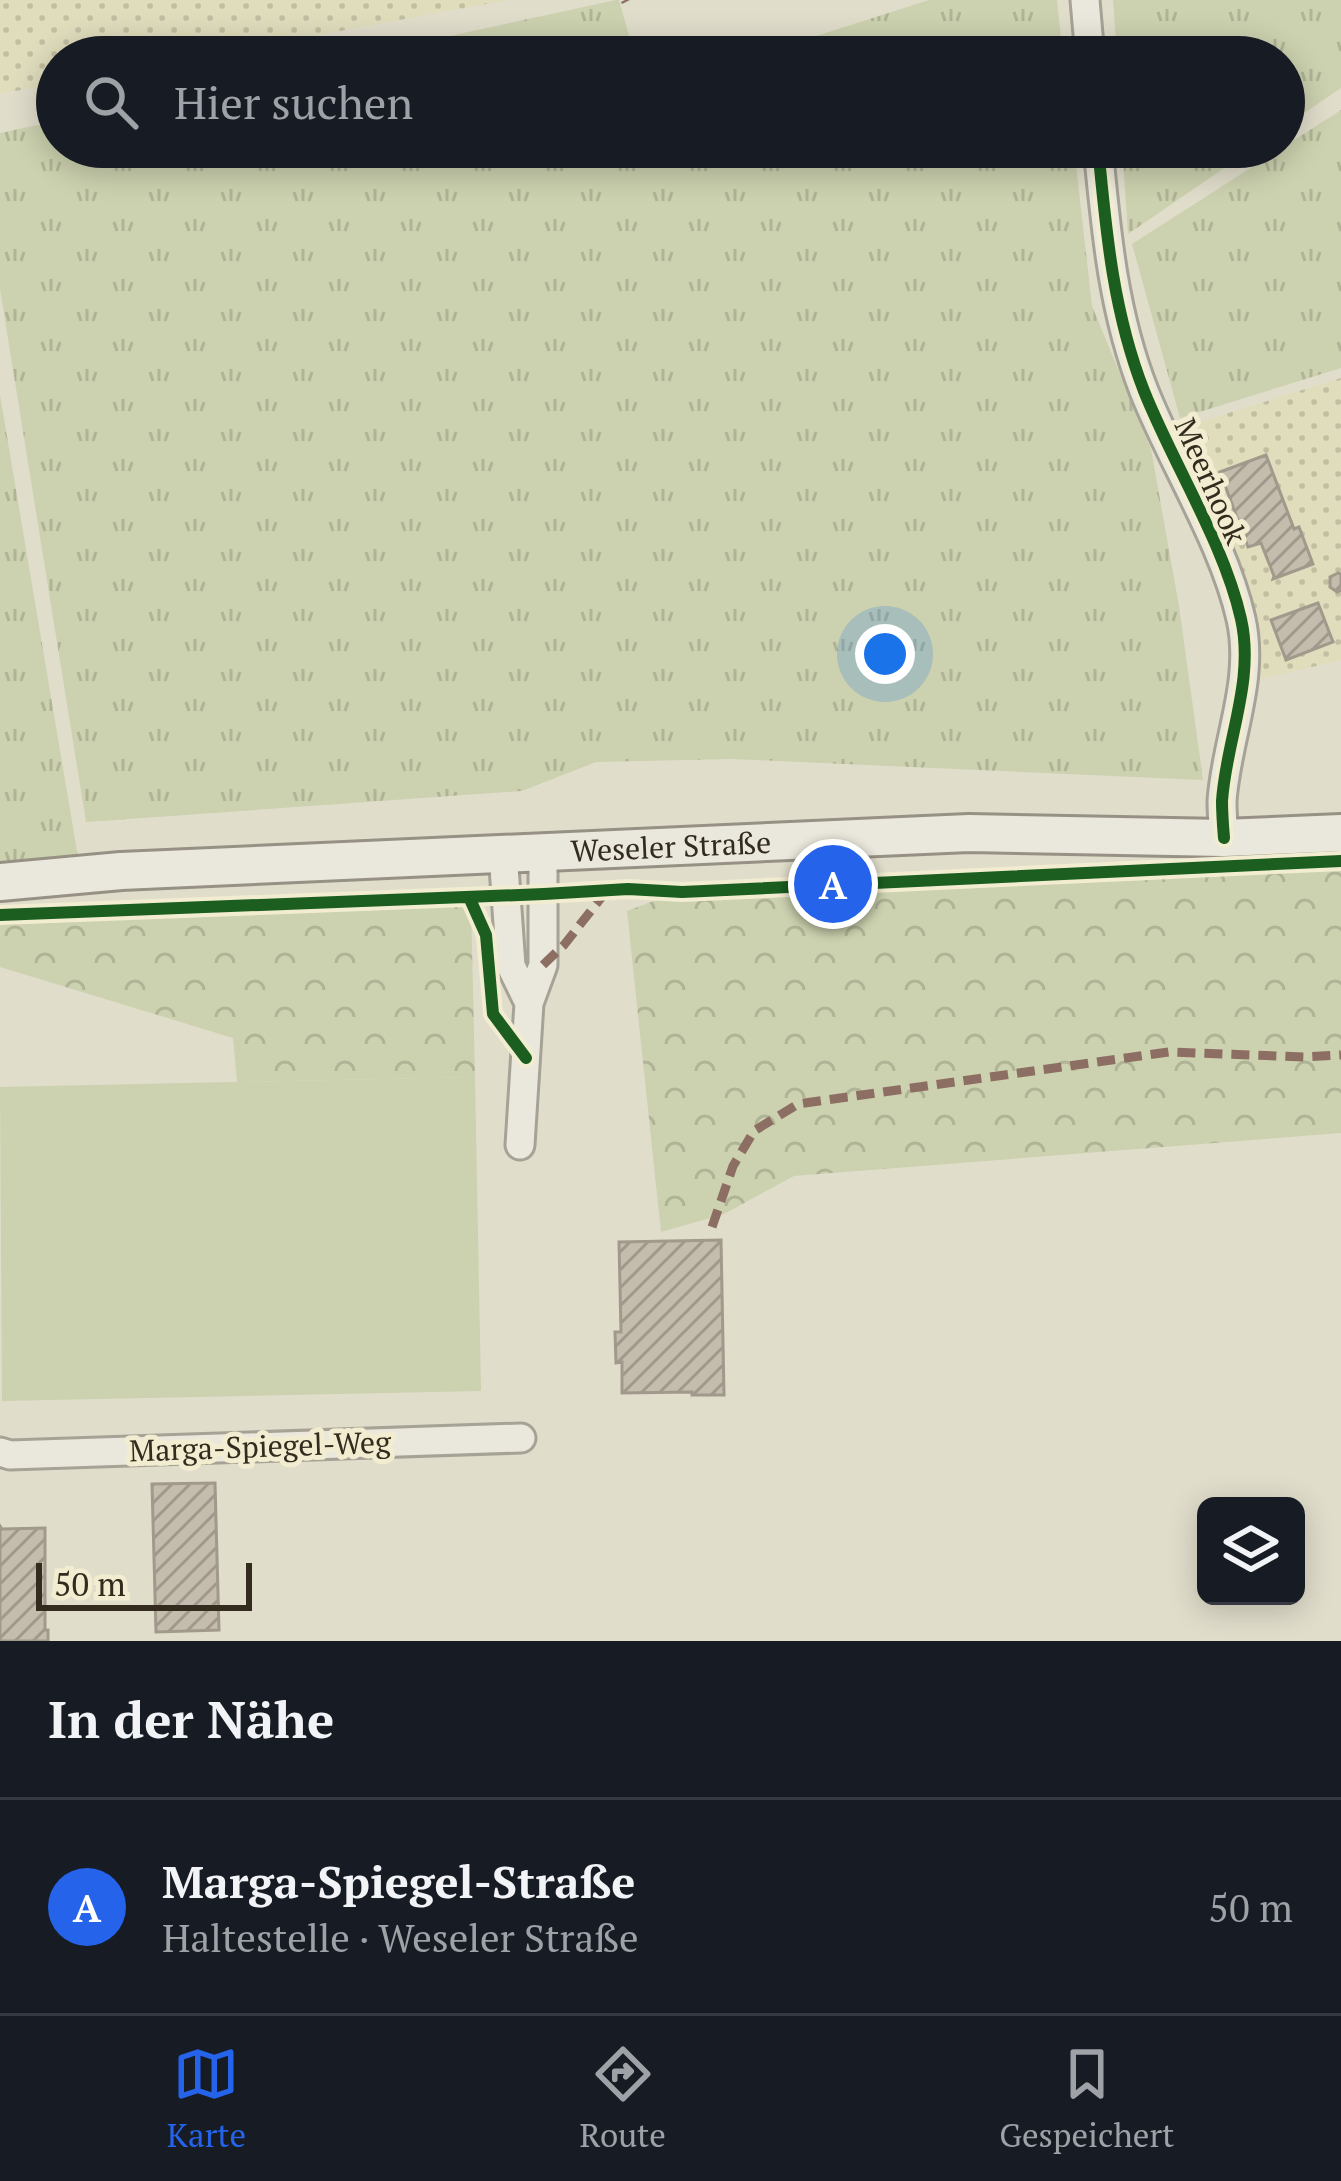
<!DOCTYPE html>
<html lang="de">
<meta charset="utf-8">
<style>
body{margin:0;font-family:"PT Serif",serif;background:#242831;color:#f1f3f6}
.controls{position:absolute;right:36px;bottom:36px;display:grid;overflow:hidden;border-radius:18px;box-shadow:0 6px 30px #0003}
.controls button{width:108px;height:108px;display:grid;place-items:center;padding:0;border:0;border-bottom:3px solid #363941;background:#171b24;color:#f1f3f6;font:60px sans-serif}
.scale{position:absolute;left:36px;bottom:30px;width:216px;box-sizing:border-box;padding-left:12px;border:6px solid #332b1e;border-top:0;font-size:33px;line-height:42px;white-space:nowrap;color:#332b1e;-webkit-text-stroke:9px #f2edd1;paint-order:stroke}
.you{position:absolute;left:885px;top:654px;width:42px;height:42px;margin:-30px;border:9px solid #fff;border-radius:50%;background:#1a73e8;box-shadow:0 0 0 18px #1a73e833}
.badge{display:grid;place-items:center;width:78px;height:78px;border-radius:50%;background:#2563eb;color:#fff;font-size:39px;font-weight:700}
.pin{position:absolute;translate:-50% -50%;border:6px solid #fff;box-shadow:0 3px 12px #0006}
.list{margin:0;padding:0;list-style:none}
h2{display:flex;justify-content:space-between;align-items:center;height:156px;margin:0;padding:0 48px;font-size:51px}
h2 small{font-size:39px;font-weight:400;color:#9ea1a6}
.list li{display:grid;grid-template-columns:78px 1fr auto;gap:36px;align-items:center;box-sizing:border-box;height:216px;padding:0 48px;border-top:3px solid #363941}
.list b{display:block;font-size:45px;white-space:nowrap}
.list p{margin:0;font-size:39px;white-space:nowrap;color:#9ea1a6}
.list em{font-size:39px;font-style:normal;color:#9ea1a6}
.icon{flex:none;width:66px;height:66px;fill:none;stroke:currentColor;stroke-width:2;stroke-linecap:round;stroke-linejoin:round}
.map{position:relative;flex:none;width:1341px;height:1641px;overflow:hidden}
.search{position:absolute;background:#171b24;box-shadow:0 6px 30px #0003;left:36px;right:36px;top:36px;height:132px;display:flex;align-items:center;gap:30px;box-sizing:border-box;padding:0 42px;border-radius:66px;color:#9ea1a6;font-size:45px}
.sheet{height:372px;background:#171b24}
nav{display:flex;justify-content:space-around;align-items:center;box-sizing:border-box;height:168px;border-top:3px solid #363941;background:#171b24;font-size:33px;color:#9ea1a6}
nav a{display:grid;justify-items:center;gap:6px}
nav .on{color:#2563eb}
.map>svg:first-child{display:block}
.farmland{fill:url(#farmland-dots)}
.grass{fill:url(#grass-tufts)}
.forest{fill:url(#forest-crowns)}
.pitch{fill:#ccd1af}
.building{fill:url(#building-hatch);stroke:#a1998b;stroke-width:3}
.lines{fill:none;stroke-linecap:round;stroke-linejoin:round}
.minor-casing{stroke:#a6a295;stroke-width:33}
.secondary-casing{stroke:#969184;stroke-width:42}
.minor{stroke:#eae7dc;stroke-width:27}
.secondary{stroke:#eae7dc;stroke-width:36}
.quiet{stroke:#8d6e63;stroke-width:9;stroke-dasharray:18 9;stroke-linecap:butt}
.cycleway-casing{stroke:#f2edd1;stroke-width:20}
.cycleway{stroke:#1b5e20;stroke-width:12}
.labels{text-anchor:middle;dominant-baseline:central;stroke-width:10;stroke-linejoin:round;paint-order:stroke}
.street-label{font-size:30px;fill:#332b1e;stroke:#f2edd1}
</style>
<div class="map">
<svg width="1341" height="1641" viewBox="0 0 1341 1641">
<defs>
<pattern id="farmland-dots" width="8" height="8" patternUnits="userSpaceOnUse" patternTransform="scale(3)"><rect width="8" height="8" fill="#e0ddbd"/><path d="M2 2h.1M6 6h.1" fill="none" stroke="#c1bea2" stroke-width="1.8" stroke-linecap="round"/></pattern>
<pattern id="grass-tufts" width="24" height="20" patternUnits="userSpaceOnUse" patternTransform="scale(3)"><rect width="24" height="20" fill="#ccd1af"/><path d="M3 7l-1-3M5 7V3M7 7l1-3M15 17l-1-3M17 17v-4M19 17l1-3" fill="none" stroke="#b0b496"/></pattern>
<pattern id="forest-crowns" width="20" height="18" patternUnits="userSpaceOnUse" patternTransform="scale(3)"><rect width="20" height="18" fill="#ccd1af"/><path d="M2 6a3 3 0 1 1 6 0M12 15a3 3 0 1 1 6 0" fill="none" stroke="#b0b496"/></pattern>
<pattern id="building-hatch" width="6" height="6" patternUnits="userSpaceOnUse" patternTransform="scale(3)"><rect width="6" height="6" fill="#c4bcac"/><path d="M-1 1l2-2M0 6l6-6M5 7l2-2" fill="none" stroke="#a0998b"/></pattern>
</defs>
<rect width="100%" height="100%" fill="#e1ddcb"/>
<!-- farmland -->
<path class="farmland" d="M0,0H508L199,57H57V83L0,94Z
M1341,378V660L1253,681L1256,645L1177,429Z"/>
<!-- grass -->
<path class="grass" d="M616,0H619L635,57H352Z
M929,0H1057L1063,57H750Z
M1113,0H1341V88L1284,127V57H1117Z
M1341,110V368L1180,418L1132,244Z
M57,121V147H1074L1092,306L1151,449L1179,606L1203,780L732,759L596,762L522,791L86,822L0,289V133Z
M1122,147H1255L1128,234Z
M0,395L78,857L0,862Z"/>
<!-- forest -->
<path class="forest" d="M1341,867V1133L794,1176L724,1214L661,1232L627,911L667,896Z
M471,904L475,1077L237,1082L233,1038L0,967V923Z"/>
<!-- pitch -->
<path class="pitch" d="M475,1077L481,1391L2,1401L0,1087Z"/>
<!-- building -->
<path class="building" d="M1266,455L1294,529L1299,527L1313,564L1273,579L1274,576L1261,543L1248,547L1220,472Z
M1338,573L1341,574V590L1337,592L1330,587V577Z
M1318,603L1333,642L1286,660L1271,620Z
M721,1240L724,1395H692V1392L622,1393V1362L616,1363L615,1332H621L619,1242Z
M215,1483L219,1630L156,1632L152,1484Z
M0,1526L2,1529L45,1528V1630H48V1641H0Z"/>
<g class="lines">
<!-- minor casing -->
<g class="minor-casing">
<path id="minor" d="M1085,0L1090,57
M1098,147C1106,231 1113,312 1144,391C1173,464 1224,543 1241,619C1255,681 1226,740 1222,801C1222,813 1223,826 1224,838
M503,853L511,966L529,1003
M520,1145L529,1003L543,965V851
M0,1452L10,1455L521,1438"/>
</g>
<!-- secondary casing -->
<g class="secondary-casing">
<g id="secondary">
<path id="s1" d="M0,882L121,871L969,833L1224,838L1341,833"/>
</g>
</g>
<!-- minor -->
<use href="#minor" class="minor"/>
<!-- secondary -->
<use href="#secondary" class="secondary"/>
<!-- quiet -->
<path class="quiet" d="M625,0L626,2
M543,965L564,945L608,889
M712,1227L733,1166L754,1131L798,1104L1169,1052L1305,1057L1341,1055"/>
<!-- cycleway casing -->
<g class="cycleway-casing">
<path id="cycleway" d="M1098,147C1106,231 1113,312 1144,391C1173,464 1224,543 1241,619C1255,681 1226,740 1222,801C1222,813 1223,826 1224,838
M469,897L486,935L493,1014L526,1058
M0,915L544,894L628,889L682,892L1341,861"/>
</g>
<!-- cycleway -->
<use href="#cycleway" class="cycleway"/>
</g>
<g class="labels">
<!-- street labels -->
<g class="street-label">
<text transform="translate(1211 481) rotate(66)">Meerhook</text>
<text stroke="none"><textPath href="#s1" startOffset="672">Weseler Straße</textPath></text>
<text transform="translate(260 1446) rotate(-2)">Marga-Spiegel-Weg</text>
</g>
</g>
</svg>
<div class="controls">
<button><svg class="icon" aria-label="layers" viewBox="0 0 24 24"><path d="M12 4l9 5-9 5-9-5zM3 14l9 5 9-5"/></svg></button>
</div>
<div class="scale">50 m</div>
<div class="you"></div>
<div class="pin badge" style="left:833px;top:884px">A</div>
<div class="search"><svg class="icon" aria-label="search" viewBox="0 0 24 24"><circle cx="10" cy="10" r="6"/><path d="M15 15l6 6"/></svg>Hier suchen</div>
</div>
<section class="sheet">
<h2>In der Nähe<small></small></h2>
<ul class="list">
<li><span class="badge">A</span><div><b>Marga-Spiegel-Straße</b><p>Haltestelle · Weseler Straße</p></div><em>50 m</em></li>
</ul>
</section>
<nav>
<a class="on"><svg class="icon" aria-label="map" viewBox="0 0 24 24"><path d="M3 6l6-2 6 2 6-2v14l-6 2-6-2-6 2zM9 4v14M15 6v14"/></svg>Karte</a>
<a><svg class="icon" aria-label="directions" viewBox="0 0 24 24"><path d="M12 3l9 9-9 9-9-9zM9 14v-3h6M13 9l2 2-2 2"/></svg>Route</a>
<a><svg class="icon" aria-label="saved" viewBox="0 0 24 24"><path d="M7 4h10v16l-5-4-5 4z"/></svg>Gespeichert</a>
</nav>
